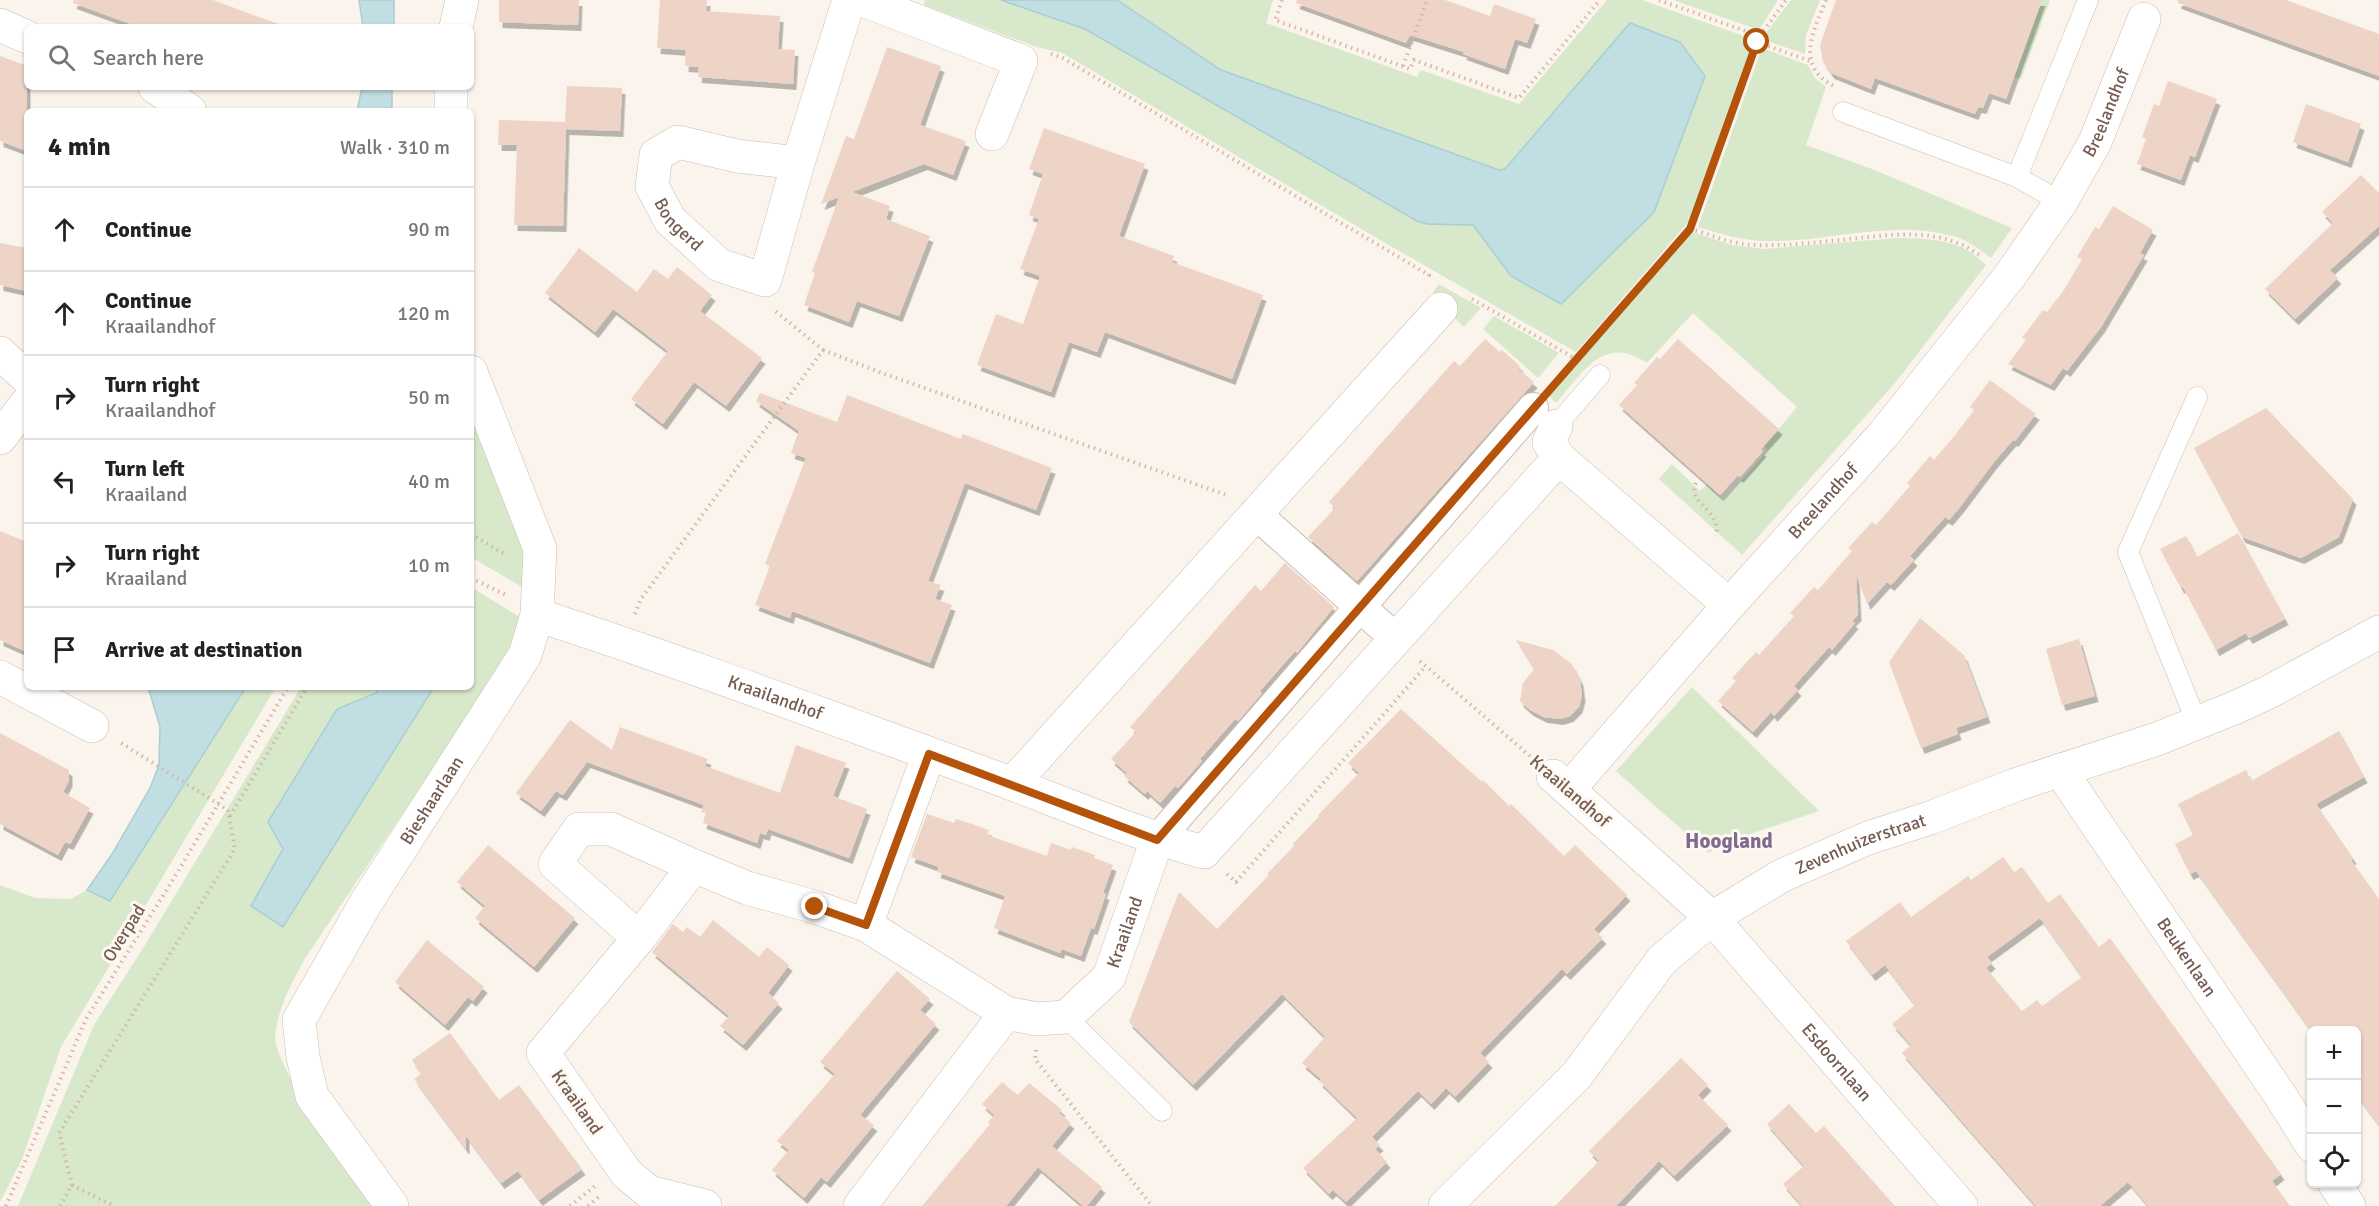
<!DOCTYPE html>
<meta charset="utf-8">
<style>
body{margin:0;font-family:Signika,sans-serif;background:#f6f6f6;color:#222}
.controls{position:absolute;right:18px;bottom:18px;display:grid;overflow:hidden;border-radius:9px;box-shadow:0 2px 4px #0004}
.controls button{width:54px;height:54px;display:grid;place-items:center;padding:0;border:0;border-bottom:2px solid #e0e0e0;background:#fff;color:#222;font:30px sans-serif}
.stop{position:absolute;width:18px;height:18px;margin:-14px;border:4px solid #b45309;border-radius:50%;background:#fff}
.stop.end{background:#b45309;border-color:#fff;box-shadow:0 2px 6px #0008}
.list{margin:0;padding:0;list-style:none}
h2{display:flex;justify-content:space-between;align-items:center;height:78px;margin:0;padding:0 24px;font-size:26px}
h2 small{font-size:20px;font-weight:400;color:#767676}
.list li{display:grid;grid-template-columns:39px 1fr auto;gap:18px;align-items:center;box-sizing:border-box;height:84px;padding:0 24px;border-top:2px solid #e0e0e0}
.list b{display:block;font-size:22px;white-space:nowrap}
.list p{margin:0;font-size:20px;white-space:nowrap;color:#767676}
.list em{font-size:20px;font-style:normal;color:#767676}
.icon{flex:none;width:33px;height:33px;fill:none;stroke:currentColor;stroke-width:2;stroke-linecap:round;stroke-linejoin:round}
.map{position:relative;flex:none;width:2379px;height:1206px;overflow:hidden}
.search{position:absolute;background:#fff;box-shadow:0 2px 4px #0004;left:24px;top:24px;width:450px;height:66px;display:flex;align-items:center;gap:15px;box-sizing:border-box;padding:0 21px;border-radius:9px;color:#767676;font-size:22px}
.panel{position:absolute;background:#fff;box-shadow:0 2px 4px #0004;left:24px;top:108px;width:450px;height:582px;border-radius:9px}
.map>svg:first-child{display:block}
.green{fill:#d7e8cb}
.water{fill:#c1dfe3;stroke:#a9ced4;stroke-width:1.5}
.building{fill:#edd4c6;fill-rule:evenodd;filter:url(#shadow)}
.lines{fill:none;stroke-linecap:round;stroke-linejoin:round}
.service-casing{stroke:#ccbdb2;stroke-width:21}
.pedestrian-casing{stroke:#ccbdb2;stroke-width:32}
.minor-casing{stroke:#ccbdb2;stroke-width:34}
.tertiary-casing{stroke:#ccbdb2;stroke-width:34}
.path{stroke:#d3b8a9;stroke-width:4;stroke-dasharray:1.5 4.5;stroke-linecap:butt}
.service{stroke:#fff;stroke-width:20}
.pedestrian{stroke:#fff;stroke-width:30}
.minor{stroke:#fff;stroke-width:33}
.tertiary{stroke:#fff;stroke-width:33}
.route{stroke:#b45309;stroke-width:8}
.labels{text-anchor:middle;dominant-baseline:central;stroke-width:6;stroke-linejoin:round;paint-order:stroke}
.street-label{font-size:18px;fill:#745c51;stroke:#fdf9f2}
.quarter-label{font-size:21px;font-weight:bold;fill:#81698f;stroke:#fdf9f2}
</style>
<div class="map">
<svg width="2379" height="1206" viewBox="0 0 2379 1206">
<defs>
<filter id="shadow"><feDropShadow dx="3.5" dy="6" stdDeviation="0" flood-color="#0004"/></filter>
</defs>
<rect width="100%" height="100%" fill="#fbf4ec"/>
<!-- green -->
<path class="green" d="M925,0H1001L1085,29L1417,221L1427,224H1473L1511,276L1654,212L1705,76L1680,42L1505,169L1498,170L1221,70L1117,0H1273L1266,23L1417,77L1421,70L1519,104L1607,0H1642L1755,40L1690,220L1576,352L1387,244L1062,53L1037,47L924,5Z
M1673,0H1778L1759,30Z
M1791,0H1820L1806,35L1805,54L1764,40L1766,33Z
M2042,0H2050L2021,79L2014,77Z
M1762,48L1808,65L1815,78L1826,87L1806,145L1872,169L2012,228L1991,258C1980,250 1969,241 1956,237C1895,218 1831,242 1769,241C1744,241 1721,234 1698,227Z
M1692,232L1732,245L1764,249L1897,238C1919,238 1947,239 1967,250C1974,253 1980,260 1986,265L1895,383L1742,555L1659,479L1672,464L1700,491L1707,484L1724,500L1768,450L1764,446L1797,407L1693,313L1647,363C1604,333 1582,373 1556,403L1549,396Z
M1439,284L1481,308L1464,327L1447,311L1450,309L1433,292Z
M1494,316L1559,353L1538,378L1483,329Z
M471,401L512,511L525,557L527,590L471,557Z
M471,587L523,619L505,661L306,957C292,982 277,1009 275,1038C274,1056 322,1134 334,1152C346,1171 362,1188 376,1206H18L94,1025L145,945L301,687H380L376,693L337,709L283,849L251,906L283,927L434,687H471Z
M246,687H276L61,1047L22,1159L0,1202V885L35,898L71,899L87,890L110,901Z
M1692,687L1819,811L1738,838L1708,853L1616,771Z"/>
<!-- water -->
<path class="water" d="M359,0H394V27H363Z
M1001,0H1117L1221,70L1499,170L1505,169L1630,23L1680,42L1705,76L1654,212L1561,304L1511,276L1473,225L1427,224L1417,221L1085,29Z
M362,87H392V111H357Z
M148,687H246L110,901L87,890L112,854L150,788L159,765L160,727Z
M380,687H434L283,927L251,906L283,849L268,822L337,709L376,693Z"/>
<!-- building -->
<path class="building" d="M74,0H213L278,24V27H139L73,3Z
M499,0H579L578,25L499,22Z
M660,0H707L706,11L780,16L778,49L795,50L793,84L698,77L699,67L685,66L686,50L657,48Z
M1297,0H1445L1490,16L1494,4L1536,19L1527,43L1515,39L1505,69L1463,54L1464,52L1410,35L1406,43L1296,3Z
M1836,0H2042L2006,99L1989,93L1983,108L1978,107L1975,114L1875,78L1871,89L1831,73L1823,62L1820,45Z
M2178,0H2286L2379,34V76L2178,3Z
M887,47L941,66L920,125L966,141L953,175L924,164L852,192L890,206L886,219L930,236L899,316L857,301L849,322L804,305L815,273L812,272L839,197L821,204L846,136L854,139Z
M0,56L27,66V151L0,141Z
M2168,81L2217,99L2195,157L2190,155L2181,180L2137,164L2146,139L2142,137L2154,104L2159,106Z
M567,86L622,88L620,131L566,129L563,226L514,225L517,145H498L499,120L565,122Z
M2306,104L2361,124L2348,162L2293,142Z
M1044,128L1145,164L1119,236L1174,256L1172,262L1263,295L1232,379L1105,332L1097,352L1069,342L1051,392L977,365L996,314L1023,324L1040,276L1020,269L1039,219L1029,215L1043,174L1029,169Z
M2361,175L2379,193V226L2330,270L2338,278L2295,319L2265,289L2333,223L2322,212Z
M2113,206L2153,230L2140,253L2144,255L2101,327L2067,371L2063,368L2051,385L2008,364L2026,340L2022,338L2043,310L2047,312L2064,290L2082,259L2077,257L2095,227L2099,229Z
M0,243L27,248V291L0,285Z
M579,248L637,292L654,269L668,279L677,267L712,295L700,311L762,358L726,406L694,382L663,424L631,399L668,351L613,309L595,332L545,293Z
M1485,339L1500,352L1502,350L1520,366L1518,369L1534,382L1357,581L1308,537L1335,508L1329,502L1454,361L1460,366Z
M1678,339L1779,429L1761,449L1763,451L1740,477L1738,475L1720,495L1619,405L1637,385L1634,383L1657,357L1660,359Z
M1990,380L2036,414L2015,441L2013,440L1994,462L1960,507L1949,520L1945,517L1910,556L1914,560L1891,585L1887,582L1867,604L1856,574L1858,615L1852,621L1855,623L1832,650L1829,647L1794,686L1798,690L1774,716L1771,712L1753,732L1718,701L1736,681L1732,678L1756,652L1759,655L1777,635L1794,616L1790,613L1814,587L1818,590L1852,551L1848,548L1872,522L1876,525L1910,486L1907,483L1930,456L1934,460L1955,435L1974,410L1970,407Z
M760,393L837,422L847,395L961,439L963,434L1052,468L1036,510L965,483L928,581L941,585L935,599L952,605L930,663L792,611L790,618L755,605L770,566L765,564L806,458L791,453L799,431L756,401Z
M2266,408L2353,499L2339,537L2301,558L2242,537L2194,448Z
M0,531L27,542V652L0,640Z
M2238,533L2285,619L2249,638L2246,633L2216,650L2183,587L2181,588L2160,549L2186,536L2197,557Z
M1285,563L1334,607L1297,653L1295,651L1260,691L1262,693L1238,721L1235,719L1200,759L1202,761L1178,788L1175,786L1160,803L1147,791L1145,794L1124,776L1127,773L1111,759L1136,732L1130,727L1255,585L1261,591Z
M1920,618L1964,655L1987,717L1956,728L1958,734L1921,748L1889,662Z
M2079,639L2095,696L2062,705L2046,649Z
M1516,640L1553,650L1572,664L1580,680L1582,696L1579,707L1570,716L1560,719L1544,717L1530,710L1520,701L1523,683L1534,669Z
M1401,709L1482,782L1483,780L1509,806L1511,804L1564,856L1575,845L1627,895L1594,929L1603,938L1567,974L1562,969L1480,1053L1489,1062L1455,1097L1446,1088L1431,1104L1418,1091L1372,1137L1380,1145L1375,1149L1387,1162L1346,1202L1333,1190L1329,1194L1303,1168L1357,1118L1319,1081L1321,1079L1302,1063L1325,1037L1282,994L1193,1085L1129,1022L1179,892L1217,929L1269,875L1267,874L1294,846L1293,844L1319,816L1318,815L1359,773L1348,763Z
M570,720L612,750L620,727L708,759L705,766L780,793L796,745L846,763L833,796L867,809L849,858L768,829L766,835L760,833L757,843L703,823L706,813L701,812L704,805L587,762L563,795L556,791L541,811L516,793Z
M2339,731L2364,777L2316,804L2353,858L2351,860L2379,899V1125L2356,1094V1030L2312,1032L2196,871L2190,874L2175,844L2193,835L2178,804L2246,770L2251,781Z
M0,733L69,770V781L63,792L90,808L70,844L65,842L58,855L0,824Z
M927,814L954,823L956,819L972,824L989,830L987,835L1047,856L1051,843L1071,850L1072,847L1095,855L1094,858L1113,865L1103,893L1106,894L1094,929L1091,928L1081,956L1062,949L1060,953L994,928L1005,896L937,872L939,867L911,857Z
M488,845L575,918L534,967L475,918L485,906L457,882Z
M2003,857L2014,872L2022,867L2048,903L2060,894L2099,947L2110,938L2281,1174L2272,1181L2290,1206H2148L2128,1182L2100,1206H2036L1902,1053L1911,1045L1892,1024L1915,1005L1885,965L1872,975L1846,941L1900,902L1911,917L1968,876L1971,880ZM2040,918L2082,977L2042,1006L2037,1000L2022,1011L1986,968L1992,963L1987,957Z
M713,920L759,957L767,947L789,965L768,993L779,1003L743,1045L720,1026L729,1016L652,952L673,924L683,932L687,927L700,937Z
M427,940L484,987L473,1001L468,997L445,1025L395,982Z
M897,971L930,999L920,1010L936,1024L860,1115L874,1125L827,1182L821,1177L804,1198L772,1170L789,1150L777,1141L835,1074L820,1062Z
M450,1033L499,1100L519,1085L582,1169L539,1200L518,1171L501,1183L466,1136V1149L414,1079L421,1074L412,1060Z
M1681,1058L1708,1085L1698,1095L1728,1125L1674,1176L1659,1161L1616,1206H1555L1599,1161L1589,1151Z
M1002,1082L1018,1095L1029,1083L1062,1110L1059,1113L1071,1123L1052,1146L1102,1187L1087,1206H1083L1038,1167L1006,1206H922L990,1124L988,1122L994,1115L982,1104Z
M1789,1104L1816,1133L1824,1126L1895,1206H1802L1783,1184L1804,1166L1767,1124Z"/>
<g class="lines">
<!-- service casing -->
<g class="service-casing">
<path id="service" d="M1843,112L2017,177L2061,202
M2017,177L2088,0
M2197,397L2128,552L2197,723
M1556,426L1600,375
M1066,1017L1162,1111"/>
</g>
<!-- pedestrian casing -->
<g class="pedestrian-casing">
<path id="pedestrian" d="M1255,513L1395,638
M1157,840L1533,408"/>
</g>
<!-- minor casing -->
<g class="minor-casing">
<g id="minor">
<path d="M863,0L1021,61L992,134"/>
<path d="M0,25L27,37"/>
<path d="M155,87L190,111"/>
<path id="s1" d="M798,163L737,156L678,142L656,155L652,186L670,220L719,265L765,280L798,163L849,0"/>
<path d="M0,353L27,378"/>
<path d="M1556,426L1549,442L1559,458"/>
<path d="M0,438L27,403"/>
<path id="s2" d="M537,615C691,665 842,722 994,777C1064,803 1132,833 1204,852L1559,458L1729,605"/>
<path d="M0,677L92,726"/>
<path id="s3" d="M2060,770L2282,1098L2312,1146"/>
<path id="s4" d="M1553,776L1712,918L1961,1206"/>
<path d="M1012,784L1441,309"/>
<path id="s5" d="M1569,789L1729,605L1883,435L2009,277L2061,202L2095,142L2144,19"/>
<path d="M866,925L929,754"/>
<path d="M639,938L555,864L579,829H611L694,866"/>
<path d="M2335,1184L2349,1206"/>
<path id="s6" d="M705,1206L649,1192L627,1174L543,1053L639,938L694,866L747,888L815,907L866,925L1006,1013L1037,1019L1066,1017L1109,977L1157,840"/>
<path d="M860,1206L1006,1013"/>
</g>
</g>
<!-- tertiary casing -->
<g class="tertiary-casing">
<g id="tertiary">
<path d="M456,27L462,0"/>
<path d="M451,111V87"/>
<path id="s7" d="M392,1206L312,1096L303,1057L299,1020L367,901L525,655L537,615L540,549L471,372"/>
<path id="s8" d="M1445,1206L1577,1075L1662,960L1712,918L1781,876L1868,838L1930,818L2015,785L2157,739L2234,708L2269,692L2379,632"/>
</g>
</g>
<!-- path -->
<path class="path" d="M1282,0L1275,20L1410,69L1414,60L1519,98L1600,0
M1659,0L1759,36
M1826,0C1813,32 1794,67 1836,87
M1757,42L1810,61
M1051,54L1061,57L1429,275L1427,278
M1403,66L1427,0
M1690,229C1709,234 1732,244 1752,245C1782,246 1811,243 1840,240C1889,235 1941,225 1982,257
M1472,299L1576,359
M823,350L882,373L1229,496
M1580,354L1690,229L1760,36L1786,0
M1696,483C1686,503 1722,510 1716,536
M471,534L506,555
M471,578L506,595
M635,614L641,599L823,350L774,310
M1420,661L1530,756
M230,816L307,687
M1227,874L1236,882L1426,666
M1036,1050L1035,1059L1152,1206
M72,1185L114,1206
M6,1206L86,1019L174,878L288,687
M60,1206L72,1185L59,1133L235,849L228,810L118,741
M570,1206L595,1186
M588,1206L601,1195"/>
<!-- service -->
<use href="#service" class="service"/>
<!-- pedestrian -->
<use href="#pedestrian" class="pedestrian"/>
<!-- minor -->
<use href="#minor" class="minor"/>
<!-- tertiary -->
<use href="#tertiary" class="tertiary"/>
</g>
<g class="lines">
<!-- route -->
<path class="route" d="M815,907L866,925L929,754L1157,840L1690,229L1757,42"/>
</g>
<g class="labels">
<!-- street labels -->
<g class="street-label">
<text stroke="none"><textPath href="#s5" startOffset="867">Breelandhof</textPath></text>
<text stroke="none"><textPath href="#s1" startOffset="226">Bongerd</textPath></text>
<text stroke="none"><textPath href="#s5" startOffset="384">Breelandhof</textPath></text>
<text stroke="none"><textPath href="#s2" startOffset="252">Kraailandhof</textPath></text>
<text transform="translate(1570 791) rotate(41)">Kraailandhof</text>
<text stroke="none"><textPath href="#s7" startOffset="470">Bieshaarlaan</textPath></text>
<text stroke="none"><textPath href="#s8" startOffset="561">Zevenhuizerstraat</textPath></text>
<text stroke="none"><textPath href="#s6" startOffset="988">Kraailand</textPath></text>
<text transform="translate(124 933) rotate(-58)">Overpad</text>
<text stroke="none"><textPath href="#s3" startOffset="226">Beukenlaan</textPath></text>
<text stroke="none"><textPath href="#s4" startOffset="404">Esdoornlaan</textPath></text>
<text transform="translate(577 1102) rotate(55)">Kraailand</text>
</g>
<!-- quarter labels -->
<g class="quarter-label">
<text x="1729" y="841">Hoogland</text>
</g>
</g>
</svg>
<div class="controls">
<button>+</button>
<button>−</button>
<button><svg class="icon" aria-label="locate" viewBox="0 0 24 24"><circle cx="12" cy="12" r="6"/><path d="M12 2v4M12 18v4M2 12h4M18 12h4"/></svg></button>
</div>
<div class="stop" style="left:1757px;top:42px"></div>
<div class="stop end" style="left:815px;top:907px"></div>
<div class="search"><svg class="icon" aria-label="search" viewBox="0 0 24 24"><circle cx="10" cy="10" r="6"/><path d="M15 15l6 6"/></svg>Search here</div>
<section class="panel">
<h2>4 min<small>Walk · 310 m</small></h2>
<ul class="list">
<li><svg class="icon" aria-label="ahead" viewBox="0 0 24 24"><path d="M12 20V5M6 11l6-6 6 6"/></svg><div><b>Continue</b></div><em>90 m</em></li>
<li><svg class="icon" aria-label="ahead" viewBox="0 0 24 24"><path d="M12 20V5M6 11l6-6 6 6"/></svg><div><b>Continue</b><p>Kraailandhof</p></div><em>120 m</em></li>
<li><svg class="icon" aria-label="right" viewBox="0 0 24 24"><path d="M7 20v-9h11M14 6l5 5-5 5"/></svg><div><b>Turn right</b><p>Kraailandhof</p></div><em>50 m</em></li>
<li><svg class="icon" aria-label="left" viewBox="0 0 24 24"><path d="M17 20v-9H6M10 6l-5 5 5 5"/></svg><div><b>Turn left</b><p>Kraailand</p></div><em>40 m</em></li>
<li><svg class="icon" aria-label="right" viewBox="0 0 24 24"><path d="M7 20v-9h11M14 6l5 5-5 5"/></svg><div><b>Turn right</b><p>Kraailand</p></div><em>10 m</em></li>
<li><svg class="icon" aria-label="arrive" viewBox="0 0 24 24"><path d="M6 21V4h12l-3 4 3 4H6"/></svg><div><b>Arrive at destination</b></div></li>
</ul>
</section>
</div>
